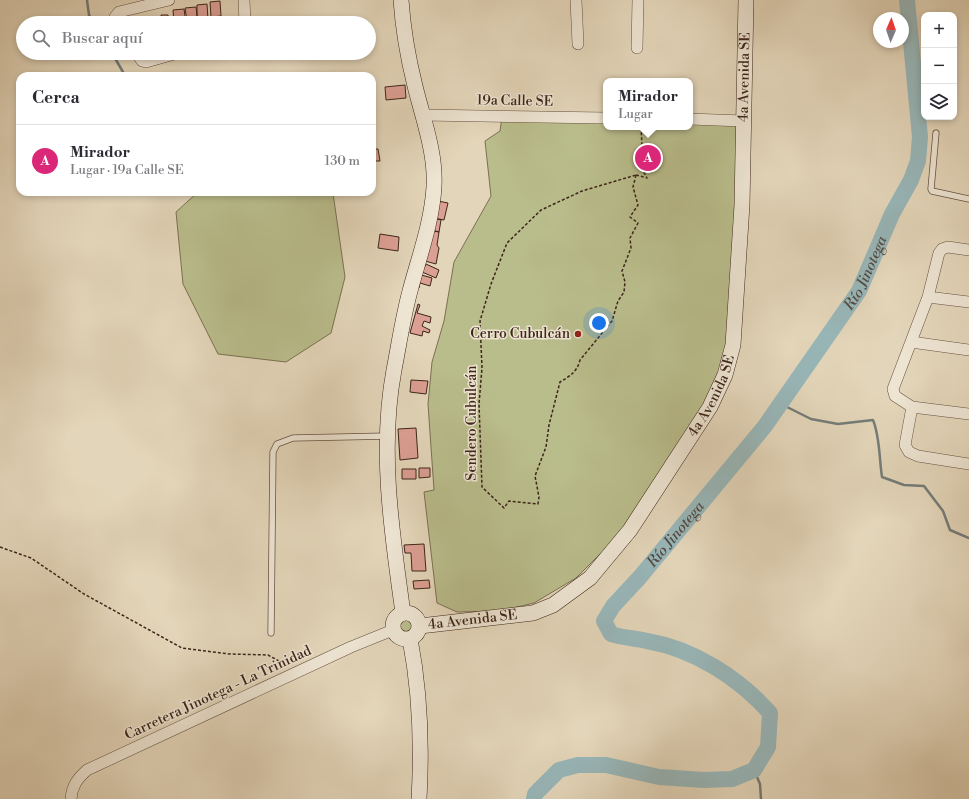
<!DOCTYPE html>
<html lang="es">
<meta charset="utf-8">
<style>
body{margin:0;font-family:"Libre Bodoni",serif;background:#f7f7f7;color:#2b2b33}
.controls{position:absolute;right:12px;top:12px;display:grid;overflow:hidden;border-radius:8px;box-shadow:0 2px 6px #0003}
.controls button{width:36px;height:36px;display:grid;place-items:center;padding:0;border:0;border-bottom:1px solid #e1e1e2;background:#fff;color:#2b2b33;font:20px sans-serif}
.compass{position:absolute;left:873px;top:12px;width:36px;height:36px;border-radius:50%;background:#fff;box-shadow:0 2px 6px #0003;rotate:2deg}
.you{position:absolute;left:599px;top:323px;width:14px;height:14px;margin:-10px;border:3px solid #fff;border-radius:50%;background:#1a73e8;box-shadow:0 0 0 6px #1a73e833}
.badge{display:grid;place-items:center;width:26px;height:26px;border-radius:50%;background:#db2777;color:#fff;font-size:13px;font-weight:700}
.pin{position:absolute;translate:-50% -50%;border:2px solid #fff;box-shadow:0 1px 4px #0006}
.popup{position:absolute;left:603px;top:78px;width:90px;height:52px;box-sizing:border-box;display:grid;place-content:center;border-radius:8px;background:#fff;filter:drop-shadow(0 1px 3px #0005);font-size:13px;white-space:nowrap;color:#7c7c81}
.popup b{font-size:15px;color:#2b2b33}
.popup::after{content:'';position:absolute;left:50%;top:100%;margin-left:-8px;border:8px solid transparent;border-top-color:#fff}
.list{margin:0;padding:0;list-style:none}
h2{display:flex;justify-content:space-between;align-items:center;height:52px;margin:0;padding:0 16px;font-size:17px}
h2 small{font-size:13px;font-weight:400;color:#7c7c81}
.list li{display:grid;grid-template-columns:26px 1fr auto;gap:12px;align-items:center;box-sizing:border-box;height:72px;padding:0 16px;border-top:1px solid #e1e1e2}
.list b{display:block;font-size:15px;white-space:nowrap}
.list p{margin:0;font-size:13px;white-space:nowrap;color:#7c7c81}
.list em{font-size:13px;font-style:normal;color:#7c7c81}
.icon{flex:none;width:22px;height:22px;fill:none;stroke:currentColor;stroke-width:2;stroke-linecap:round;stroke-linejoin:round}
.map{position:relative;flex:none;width:969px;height:799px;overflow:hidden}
.search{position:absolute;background:#fff;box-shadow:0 2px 6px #0003;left:16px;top:16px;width:360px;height:44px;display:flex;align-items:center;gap:10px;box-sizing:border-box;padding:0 14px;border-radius:22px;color:#7c7c81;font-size:15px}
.panel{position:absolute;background:#fff;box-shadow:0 2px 6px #0003;left:16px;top:72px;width:360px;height:124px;border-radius:12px}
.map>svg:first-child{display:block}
.green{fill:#b9bc8b;stroke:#7b7052}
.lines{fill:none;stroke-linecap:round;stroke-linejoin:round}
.stream{stroke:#747c79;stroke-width:2.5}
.river{stroke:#98b6b8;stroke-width:16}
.building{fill:#dc9f93;stroke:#3d251a}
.lane-casing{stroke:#665142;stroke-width:7}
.street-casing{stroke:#665142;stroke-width:12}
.secondary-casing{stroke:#3d251a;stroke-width:16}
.path{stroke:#3d251a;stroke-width:1.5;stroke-dasharray:3 2;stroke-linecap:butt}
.lane{stroke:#ede4d2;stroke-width:5.5}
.street{stroke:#ede4d2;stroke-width:11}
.secondary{stroke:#ede4d2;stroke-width:15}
.poi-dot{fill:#8f2418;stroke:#ede4d2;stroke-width:1.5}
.labels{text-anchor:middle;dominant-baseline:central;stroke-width:3;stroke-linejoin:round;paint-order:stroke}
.street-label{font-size:14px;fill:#3d251a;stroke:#ede4d2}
.poi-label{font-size:14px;fill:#3d251a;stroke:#ede4d2;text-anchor:end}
.water-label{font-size:15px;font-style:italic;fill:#544942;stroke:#ede4d2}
</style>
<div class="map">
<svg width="969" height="799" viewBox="0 0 969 799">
<rect width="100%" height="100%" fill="#e3d5b9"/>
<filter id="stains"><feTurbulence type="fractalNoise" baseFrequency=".005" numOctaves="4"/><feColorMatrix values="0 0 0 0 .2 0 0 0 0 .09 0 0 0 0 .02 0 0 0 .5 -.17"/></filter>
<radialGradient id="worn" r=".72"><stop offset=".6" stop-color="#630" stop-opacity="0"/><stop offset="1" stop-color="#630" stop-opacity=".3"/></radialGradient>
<!-- green -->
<path class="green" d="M502,117L606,120V127H690V122L742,123L724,374L615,539L576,578L534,603L500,611L457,612L437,603L424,492L434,490L428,404L432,362L444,321L454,262L491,196L485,141L500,131Z
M198,192L333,193L345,277L331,333L286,362L218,354L183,284L176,212Z
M395 626a11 11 0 1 1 22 0a11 11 0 1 1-22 0Z"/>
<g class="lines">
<!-- stream -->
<path class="stream" d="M87,0L89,15L94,23
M112,53L123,72L122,76
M781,404L811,419L838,424L873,420C880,437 879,457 882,477L904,485L924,486L943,511L950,530L969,538
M754,770L760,784L761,799"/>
<!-- river -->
<path class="river" id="s1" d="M534,799L535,794L559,770L578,765H606L659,777L704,780L732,779L754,770L768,747L770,713C739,678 694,649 647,641C635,638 623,638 611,634L604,621L613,606L640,577L765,426L859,291L892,214L911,180L918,161L920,137L907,0"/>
</g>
<!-- building -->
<path class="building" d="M220,1L221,16L211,17L210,2Z
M207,4L208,19H197V5Z
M196,7L198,23H190V20L187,21L185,8Z
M184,9L186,23H174L173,10Z
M161,15H168L169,23H162Z
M405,85L406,98L386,100L385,87Z
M372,149H378L380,161H372Z
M438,201L448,203L444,220L434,218Z
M434,218L441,220L439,232L431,230Z
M431,230L439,232L437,245L439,248L436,264L425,261Z
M380,234L399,237L398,251L378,248Z
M426,264L439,270L436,278L422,272Z
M418,274L432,278L430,286L420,283L419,288L414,287Z
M418,304L420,305L417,313L431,317L430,323L424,321L422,326L430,330L429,333L423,331L422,336L410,333Z
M411,380L428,381L426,394L410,392Z
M416,428L418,458L400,460L398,429Z
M419,468H430V477L419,478Z
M402,469H416V479H402Z
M424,544L426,571H412L411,553H405L404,545Z
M429,580L430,588L414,589L413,581Z"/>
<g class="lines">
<!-- lane casing -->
<g class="lane-casing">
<path id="lane" d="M936,133L931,189L932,191L969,199
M271,633L273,452L277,444L293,438L388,436"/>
</g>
<!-- street casing -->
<g class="street-casing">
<path id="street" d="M244,0L245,23
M576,0L578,44
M115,23V17L119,12L169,0
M637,48L638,0
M136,53L142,61L146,62L178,53
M423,115L606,118
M690,119L743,121
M969,250L948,247L942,249L939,253L928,297L893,389L895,396L912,407L905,445L909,452L918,456L969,464
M928,297L969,302
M911,342L969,350
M912,407L969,414
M71,799C72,786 77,779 87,770L351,647L393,630"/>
</g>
<!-- secondary casing -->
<g class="secondary-casing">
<g id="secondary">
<path d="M401,0C403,29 408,58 415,86C423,119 436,153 434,187C432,222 419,257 410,291C403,317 399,344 394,370C379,450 392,534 403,613"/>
<circle cx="406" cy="626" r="13"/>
<path id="s2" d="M420,626L533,613L553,605L590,578L630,530L710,407L725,375L733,345L742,205L746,0"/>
<path d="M410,639C420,691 422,746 419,799"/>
</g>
</g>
<!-- path -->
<path class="path" d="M636,175L633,187L638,205L630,217L638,223L630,238L631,248L622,271L625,282L624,292L618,301L612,321L580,360C577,372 570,376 560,382L549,425L546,447L535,476L539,497L538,504L509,501L504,508L482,487L479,404L482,368L480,321L491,284L507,243L541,210L582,191Z
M636,175L647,178L637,160L636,150L642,146L641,127
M0,547L31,558L84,594L182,648L229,654L268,655L288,666"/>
<!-- lane -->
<use href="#lane" class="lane"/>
<!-- street -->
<use href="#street" class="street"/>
<!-- secondary -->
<use href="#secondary" class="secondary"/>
</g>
<!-- markers -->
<circle class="poi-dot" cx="578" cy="334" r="4"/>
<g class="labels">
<!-- street labels -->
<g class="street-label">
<text stroke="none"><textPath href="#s2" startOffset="725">4a Avenida SE</textPath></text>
<text transform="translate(515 101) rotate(1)">19a Calle SE</text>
<text stroke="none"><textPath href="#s2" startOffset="401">4a Avenida SE</textPath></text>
<text transform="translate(472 423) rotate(-90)">Sendero Cubulcán</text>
<text stroke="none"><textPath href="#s2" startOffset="53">4a Avenida SE</textPath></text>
<text transform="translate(218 693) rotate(-25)">Carretera Jinotega - La Trinidad</text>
</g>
<!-- poi labels -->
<g class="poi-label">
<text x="570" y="334">Cerro Cubulcán</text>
</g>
<!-- water labels -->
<g class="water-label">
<text stroke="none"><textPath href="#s1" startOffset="932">Río Jinotega</textPath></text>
<text stroke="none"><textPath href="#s1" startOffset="608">Río Jinotega</textPath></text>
</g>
</g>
<rect width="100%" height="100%" filter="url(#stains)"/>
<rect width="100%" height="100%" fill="url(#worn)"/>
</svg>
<div class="controls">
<button>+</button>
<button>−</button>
<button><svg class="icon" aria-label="layers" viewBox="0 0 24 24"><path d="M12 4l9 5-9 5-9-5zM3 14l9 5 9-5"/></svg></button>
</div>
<svg class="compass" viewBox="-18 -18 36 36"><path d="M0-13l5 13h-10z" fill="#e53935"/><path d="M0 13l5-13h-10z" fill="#7c7c81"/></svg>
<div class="you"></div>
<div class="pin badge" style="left:648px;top:158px">A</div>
<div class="popup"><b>Mirador</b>Lugar</div>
<div class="search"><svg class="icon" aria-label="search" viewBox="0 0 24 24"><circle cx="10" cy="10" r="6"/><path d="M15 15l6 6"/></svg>Buscar aquí</div>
<section class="panel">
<h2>Cerca<small></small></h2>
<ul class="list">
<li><span class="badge">A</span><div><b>Mirador</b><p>Lugar · 19a Calle SE</p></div><em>130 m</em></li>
</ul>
</section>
</div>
